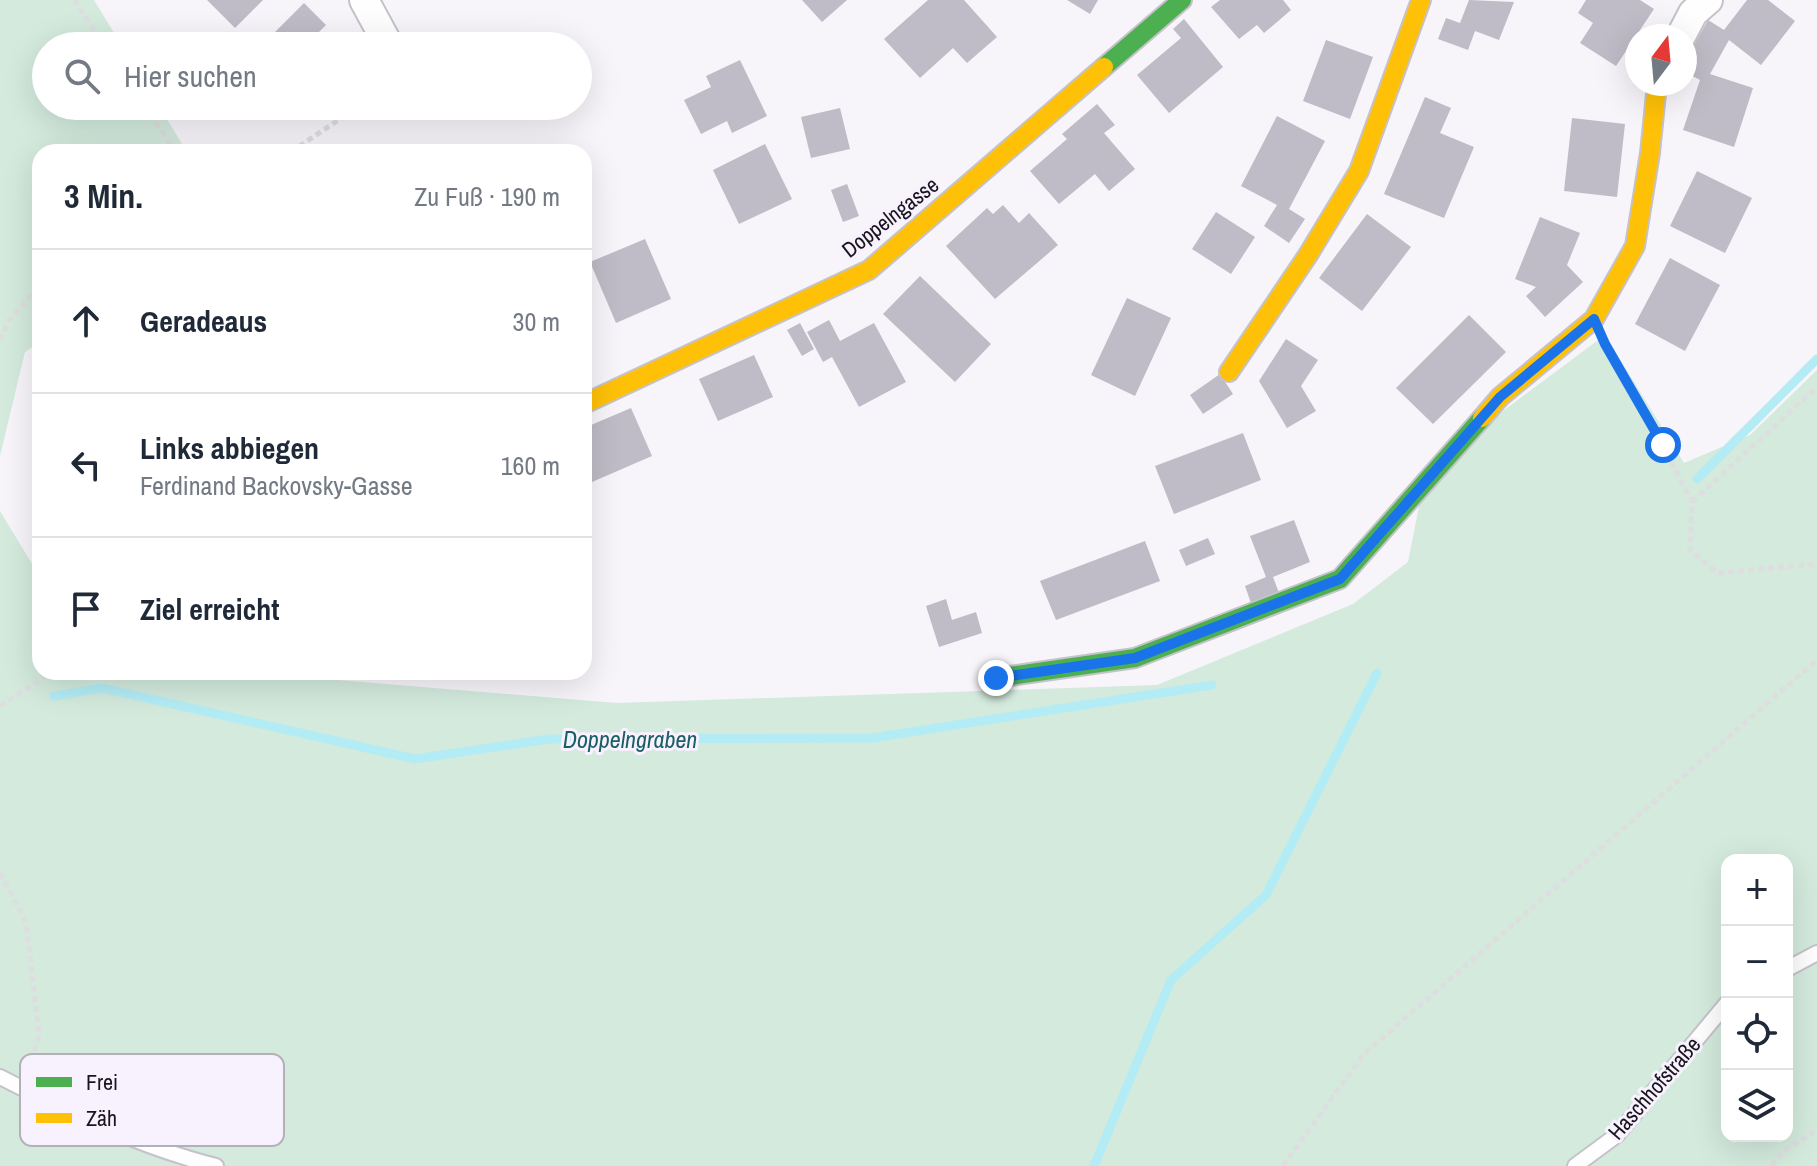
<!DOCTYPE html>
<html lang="de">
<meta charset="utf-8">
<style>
body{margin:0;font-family:"Archivo Narrow",sans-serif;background:#f6f6f7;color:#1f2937}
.controls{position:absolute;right:24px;bottom:24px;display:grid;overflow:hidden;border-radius:16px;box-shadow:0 8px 32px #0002}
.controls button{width:72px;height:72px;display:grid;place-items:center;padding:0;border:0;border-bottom:2px solid #e0e1e3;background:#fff;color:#1f2937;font:40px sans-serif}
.compass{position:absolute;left:1625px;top:24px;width:72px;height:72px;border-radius:50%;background:#fff;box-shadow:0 8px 32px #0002;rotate:16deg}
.stop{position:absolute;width:24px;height:24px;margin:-18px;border:6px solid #1a73e8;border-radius:50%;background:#fff}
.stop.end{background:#1a73e8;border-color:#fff;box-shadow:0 2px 8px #0008}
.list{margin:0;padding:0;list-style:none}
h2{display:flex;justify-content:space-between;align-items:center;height:104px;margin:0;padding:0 32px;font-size:34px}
h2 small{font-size:26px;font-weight:400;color:#747a83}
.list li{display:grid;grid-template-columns:52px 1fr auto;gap:24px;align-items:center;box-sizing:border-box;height:144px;padding:0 32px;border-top:2px solid #e0e1e3}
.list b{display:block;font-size:30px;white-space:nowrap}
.list p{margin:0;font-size:26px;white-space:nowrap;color:#747a83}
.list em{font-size:26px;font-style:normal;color:#747a83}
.icon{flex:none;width:44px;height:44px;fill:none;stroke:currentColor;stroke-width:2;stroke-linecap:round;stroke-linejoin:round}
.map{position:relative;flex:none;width:1817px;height:1166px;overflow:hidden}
.search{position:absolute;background:#fff;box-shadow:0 8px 32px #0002;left:32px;top:32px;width:560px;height:88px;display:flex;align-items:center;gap:20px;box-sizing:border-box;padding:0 28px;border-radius:44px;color:#747a83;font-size:30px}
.panel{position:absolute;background:#fff;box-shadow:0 8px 32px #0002;left:32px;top:144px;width:560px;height:536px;border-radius:24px}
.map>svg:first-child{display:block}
.green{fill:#d3eadd;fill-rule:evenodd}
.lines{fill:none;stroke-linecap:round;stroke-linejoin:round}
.stream{stroke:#b4ecf5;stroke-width:9}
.building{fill:#bfbbc7}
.lane-casing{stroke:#c5c2ca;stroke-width:18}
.street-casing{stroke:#c5c2ca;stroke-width:32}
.fast-casing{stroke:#c5c2ca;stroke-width:22}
.slow-casing{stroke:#c5c2ca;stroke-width:22}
.path{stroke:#dedde0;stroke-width:5;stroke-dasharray:6 4;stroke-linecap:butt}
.lane{stroke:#fefefe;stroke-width:14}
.street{stroke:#fefefe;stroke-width:28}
.fast{stroke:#4caf50;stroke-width:18}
.slow{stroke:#ffc107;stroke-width:18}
.route{stroke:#1a73e8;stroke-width:10}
.labels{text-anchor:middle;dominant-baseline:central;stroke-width:6;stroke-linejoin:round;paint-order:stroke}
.street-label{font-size:22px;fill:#19151e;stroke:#f7f2fd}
.water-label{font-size:24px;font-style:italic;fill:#1c5e67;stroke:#f7f2fd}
.key{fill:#f7f2fd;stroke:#b4b0ba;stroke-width:2}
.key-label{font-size:22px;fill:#19151e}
</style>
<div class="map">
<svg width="1817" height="1166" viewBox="0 0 1817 1166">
<rect width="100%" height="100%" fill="#f7f5fa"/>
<!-- green -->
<path class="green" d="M0,0H94L122,46H46V106H159L187,152H40V342L25,352L0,456Z
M1605,335L1684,463L1750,435L1817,370V1166H0V511L40,577V672H243L617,703L1157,685L1353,604L1408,562L1420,501L1503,411ZM1727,860H1787V1136H1727Z"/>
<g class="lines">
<!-- stream -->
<path class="stream" d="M1697,479L1817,359
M54,696L102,688L415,759L549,739L872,738L1212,685
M1094,1166L1171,980L1266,895L1377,673"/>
</g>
<!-- building -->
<path class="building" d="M207,0H263L235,28Z
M802,0H847L822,22Z
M928,0H964L997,37L967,63L953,48L920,78L884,39Z
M1067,0H1098L1090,14Z
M1220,0H1283L1291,10L1264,33L1257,25L1239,39L1211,7Z
M1469,0L1514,2L1499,40L1475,31L1468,50L1438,39L1446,18L1460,23Z
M1586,0H1640L1654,9L1616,66L1580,43L1593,23L1578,13Z
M1747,0H1768L1795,21L1761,65L1729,40L1710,74L1753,88L1734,147L1683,130L1700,80L1685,72V61L1708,20L1724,30Z
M304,3L326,25L318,33L330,44L327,46H261Z
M1184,19L1223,67L1169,113L1137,75L1181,38L1173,29Z
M1326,40L1373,57L1350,119L1303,101Z
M740,60L767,116L732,133L727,121L701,134L684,100L711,87L706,76Z
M1425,97L1451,108L1440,133L1474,147L1444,218L1384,194Z
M1097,104L1115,125L1104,133L1135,169L1109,191L1095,174L1059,204L1030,171L1067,139L1062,134Z
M840,108L850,149L811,158L801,117Z
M1277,116L1325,141L1289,209L1305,219L1289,243L1264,226L1277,205L1241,186Z
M1572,118L1625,124L1617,197L1564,191Z
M765,144L792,199L739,224L713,170Z
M1697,171L1752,198L1725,253L1670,226Z
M847,184L859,216L843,222L831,190Z
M1003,205L1019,223L1029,213L1058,245L995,299L946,246L987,208L993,214Z
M1216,212L1255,237L1231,274L1192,249Z
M1367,214L1411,247L1362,311L1319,278Z
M1540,217L1580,233L1567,265L1583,282L1545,317L1526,296L1536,287L1515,279Z
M645,239L671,299L616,323L590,262Z
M1670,258L1720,285L1685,351L1635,324Z
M920,276L991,344L955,382L883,314Z
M1127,298L1171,318L1135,396L1091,375Z
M1469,315L1506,352L1433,424L1396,388Z
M829,320L840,341L874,323L906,382L859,407L832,357L823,362L807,332Z
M800,323L814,349L802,356L787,330Z
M1286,339L1318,360L1301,386L1316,411L1287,428L1259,381Z
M754,355L773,397L718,421L699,379Z
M1220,374L1233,394L1203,414L1190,395Z
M631,408L652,456L592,482L584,464V428Z
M1243,433L1261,480L1174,514L1155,466Z
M1294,520L1310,562L1273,577L1279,593L1251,603L1245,586L1266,577L1250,536Z
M1208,538L1215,554L1186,566L1179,550Z
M1145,541L1160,581L1056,620L1040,581Z
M946,599L952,620L976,612L982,633L939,647L926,606Z"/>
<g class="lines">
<!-- lane casing -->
<g class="lane-casing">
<path id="lane" d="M1787,969L1817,953
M0,1077C70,1113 140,1147 216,1166
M1575,1166L1617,1135L1727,1003"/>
</g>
<!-- street casing -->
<g class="street-casing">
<path id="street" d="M364,0L389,46
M1681,36L1693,13L1708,0"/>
</g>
<!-- fast casing -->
<g class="fast-casing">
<path id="fast" d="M1104,67L1182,0
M996,678L1135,658L1340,579L1482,418"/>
</g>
<!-- slow casing -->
<g class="slow-casing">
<path id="slow" d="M1229,372L1308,255L1359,171L1421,0
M584,404L869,270L1104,67
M1482,418L1500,397L1594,319L1635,246L1650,153L1657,84"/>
</g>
<!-- path -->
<path class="path" d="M74,0L105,46
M145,106L176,152
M291,152L359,106
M0,340L9,320L40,286
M1608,348L1663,445L1692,502L1690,550L1718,573L1817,564
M1692,502L1817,387
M0,706L52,672
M0,873L26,922L39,1035L30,1069
M1283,1166L1364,1054L1817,660
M1772,1166L1784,1151L1817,1130"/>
<!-- lane -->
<use href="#lane" class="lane"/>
<!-- street -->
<use href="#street" class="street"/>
<!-- fast -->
<use href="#fast" class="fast"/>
<!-- slow -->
<use href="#slow" class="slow"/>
</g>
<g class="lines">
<!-- route -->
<path class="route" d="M996,678L1135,658L1340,579L1500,397L1594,319L1605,344L1663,445"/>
</g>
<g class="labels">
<!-- street labels -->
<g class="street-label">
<text transform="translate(890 217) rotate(-38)">Doppelngasse</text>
<text transform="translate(1654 1088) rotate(-49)">Haschhofstraße</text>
</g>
<!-- water labels -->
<g class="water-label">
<text x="630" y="739">Doppelngraben</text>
</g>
</g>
<!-- legend -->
<rect x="20" y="1054" width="264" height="92" rx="12" class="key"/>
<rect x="36" y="1077" width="36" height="10" fill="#4caf50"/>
<rect x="36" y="1113" width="36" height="10" fill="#ffc107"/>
<g class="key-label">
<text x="86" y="1090">Frei</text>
<text x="86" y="1126">Zäh</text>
</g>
</svg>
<div class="controls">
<button>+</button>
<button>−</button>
<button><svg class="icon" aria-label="locate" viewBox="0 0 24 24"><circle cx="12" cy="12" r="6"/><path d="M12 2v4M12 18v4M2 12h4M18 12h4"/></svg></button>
<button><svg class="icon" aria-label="layers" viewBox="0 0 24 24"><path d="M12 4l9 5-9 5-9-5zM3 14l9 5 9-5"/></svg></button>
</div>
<svg class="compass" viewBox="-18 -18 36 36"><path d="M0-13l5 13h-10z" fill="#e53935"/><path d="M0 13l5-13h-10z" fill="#747a83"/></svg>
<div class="stop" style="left:1663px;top:445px"></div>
<div class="stop end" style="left:996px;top:678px"></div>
<div class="search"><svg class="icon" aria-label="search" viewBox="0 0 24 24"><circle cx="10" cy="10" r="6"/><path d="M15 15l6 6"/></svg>Hier suchen</div>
<section class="panel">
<h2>3 Min.<small>Zu Fuß · 190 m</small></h2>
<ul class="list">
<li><svg class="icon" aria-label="ahead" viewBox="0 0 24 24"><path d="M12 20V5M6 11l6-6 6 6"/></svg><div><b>Geradeaus</b></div><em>30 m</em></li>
<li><svg class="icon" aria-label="left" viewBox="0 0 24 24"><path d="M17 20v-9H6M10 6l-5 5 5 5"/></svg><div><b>Links abbiegen</b><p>Ferdinand Backovsky-Gasse</p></div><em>160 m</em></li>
<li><svg class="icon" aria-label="arrive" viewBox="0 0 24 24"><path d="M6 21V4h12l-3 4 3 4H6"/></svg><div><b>Ziel erreicht</b></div></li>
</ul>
</section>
</div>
